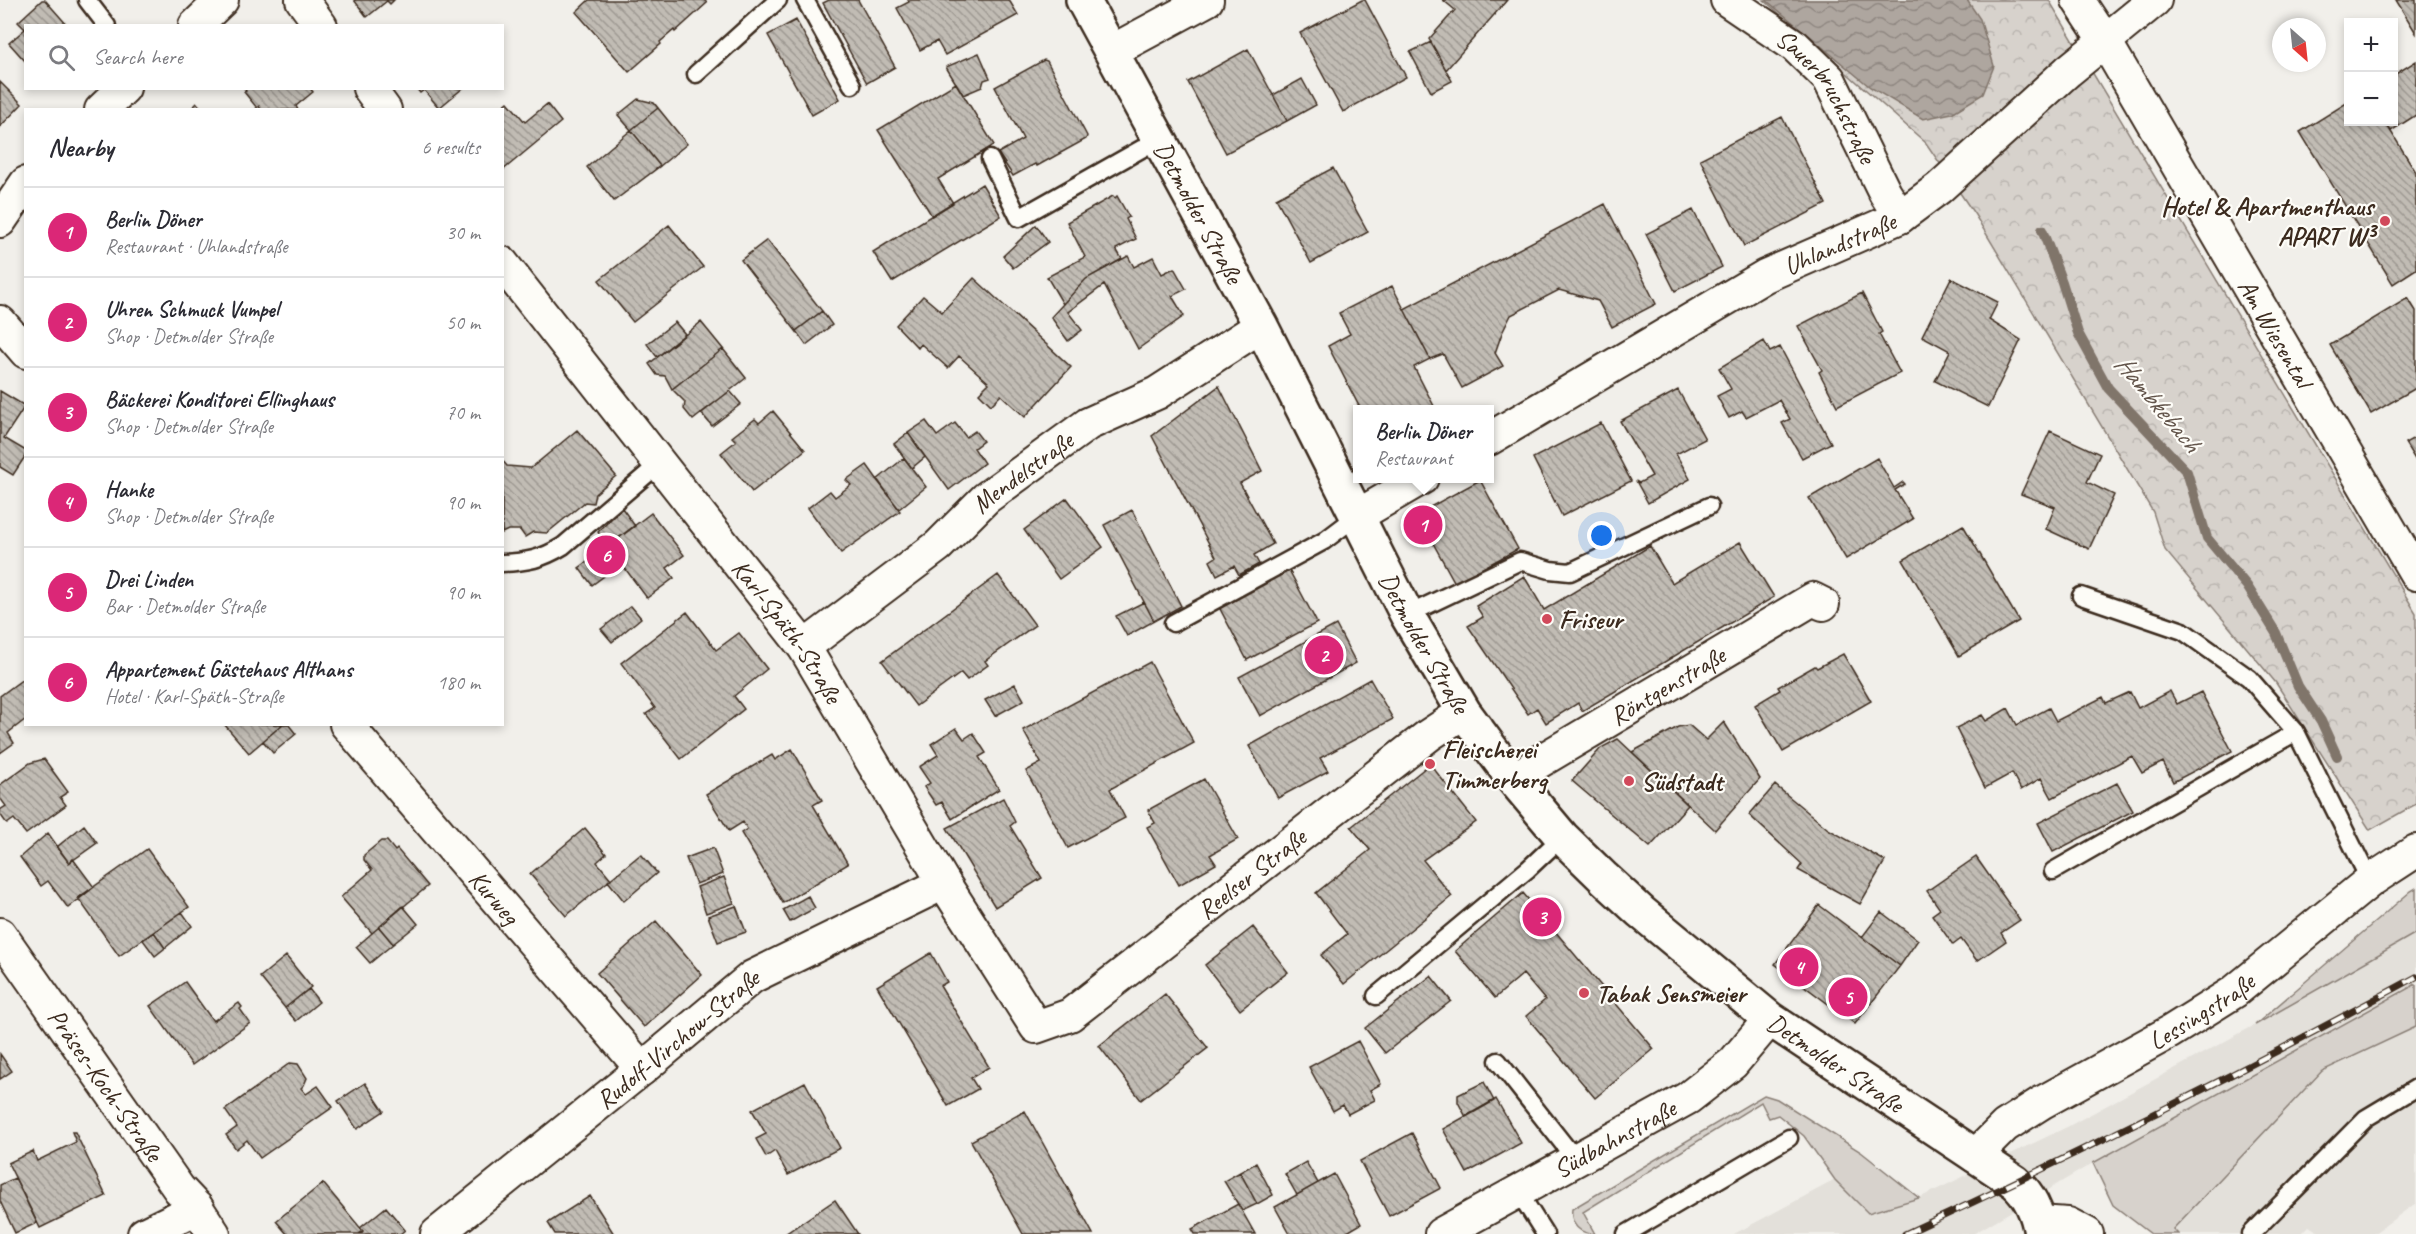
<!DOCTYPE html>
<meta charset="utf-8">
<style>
body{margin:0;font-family:Caveat,sans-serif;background:#f7f7f7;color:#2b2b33}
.controls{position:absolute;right:18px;top:18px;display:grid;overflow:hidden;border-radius:0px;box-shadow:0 3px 9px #0003}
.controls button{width:54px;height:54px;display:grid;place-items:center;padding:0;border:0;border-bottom:2px solid #e1e1e2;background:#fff;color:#2b2b33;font:30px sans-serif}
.compass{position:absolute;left:2272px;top:18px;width:54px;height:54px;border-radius:50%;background:#fff;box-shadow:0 3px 9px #0003;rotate:153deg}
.you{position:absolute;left:1602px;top:536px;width:21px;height:21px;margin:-15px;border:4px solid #fff;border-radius:50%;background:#1a73e8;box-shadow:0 0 0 9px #1a73e833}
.badge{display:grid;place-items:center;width:39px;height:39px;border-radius:50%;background:#db2777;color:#fff;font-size:20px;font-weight:700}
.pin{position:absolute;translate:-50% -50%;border:3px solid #fff;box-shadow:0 2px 6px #0006}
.popup{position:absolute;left:1353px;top:405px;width:141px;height:78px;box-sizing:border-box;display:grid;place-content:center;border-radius:0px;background:#fff;filter:drop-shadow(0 2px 4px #0005);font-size:20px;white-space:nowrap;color:#7c7c81}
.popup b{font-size:22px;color:#2b2b33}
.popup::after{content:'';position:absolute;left:50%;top:100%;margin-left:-12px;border:12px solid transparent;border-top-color:#fff}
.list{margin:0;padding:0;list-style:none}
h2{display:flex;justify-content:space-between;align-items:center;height:78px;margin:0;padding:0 24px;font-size:26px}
h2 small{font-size:20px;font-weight:400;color:#7c7c81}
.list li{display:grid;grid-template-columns:39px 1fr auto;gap:18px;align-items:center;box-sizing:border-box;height:90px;padding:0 24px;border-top:2px solid #e1e1e2}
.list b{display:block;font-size:22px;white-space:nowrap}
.list p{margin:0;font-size:20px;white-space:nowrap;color:#7c7c81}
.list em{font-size:20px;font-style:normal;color:#7c7c81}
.icon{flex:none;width:33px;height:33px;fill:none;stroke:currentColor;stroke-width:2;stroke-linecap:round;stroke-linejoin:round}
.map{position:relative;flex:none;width:2416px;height:1234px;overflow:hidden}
.search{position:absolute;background:#fff;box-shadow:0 3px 9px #0003;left:24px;top:24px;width:480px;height:66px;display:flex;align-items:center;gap:15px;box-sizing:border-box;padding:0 21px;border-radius:0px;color:#7c7c81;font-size:22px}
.panel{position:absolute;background:#fff;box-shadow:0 3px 9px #0003;left:24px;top:108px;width:480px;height:618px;border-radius:0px}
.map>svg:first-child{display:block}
.built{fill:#e3e0da}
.grass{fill:#d7d2cc;stroke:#897e75;stroke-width:1.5}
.park{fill:url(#park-crowns);stroke:#897e75;stroke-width:1.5}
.water{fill:url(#water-waves);stroke:#80746b;stroke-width:1.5}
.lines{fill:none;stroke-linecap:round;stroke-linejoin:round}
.stream{stroke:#80746b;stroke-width:10}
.building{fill:url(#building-back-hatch);stroke:#3b2a1e;stroke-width:1.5}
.lane-casing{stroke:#3b2a1e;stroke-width:21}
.street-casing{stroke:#3b2a1e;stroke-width:36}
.secondary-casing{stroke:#3b2a1e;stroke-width:38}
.lane{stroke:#fdfcf7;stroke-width:16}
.street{stroke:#fdfcf7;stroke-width:32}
.secondary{stroke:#fdfcf7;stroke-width:33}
.rail-casing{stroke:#3b2a1e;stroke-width:7}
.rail{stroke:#fdfcf7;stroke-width:4.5;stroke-dasharray:14;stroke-linecap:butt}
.poi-dot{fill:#d1495b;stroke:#fdfcf7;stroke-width:2}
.labels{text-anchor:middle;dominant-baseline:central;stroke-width:4.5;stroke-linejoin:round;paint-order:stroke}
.street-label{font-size:26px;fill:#3b2a1e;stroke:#fdfcf7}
.poi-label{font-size:26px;font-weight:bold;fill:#3b2a1e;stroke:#fdfcf7;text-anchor:start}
.water-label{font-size:27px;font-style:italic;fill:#63554b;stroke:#fdfcf7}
</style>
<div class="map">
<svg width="2416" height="1234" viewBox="0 0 2416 1234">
<defs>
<pattern id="park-crowns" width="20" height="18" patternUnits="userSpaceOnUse" patternTransform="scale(1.5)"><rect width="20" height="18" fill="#d7d2cc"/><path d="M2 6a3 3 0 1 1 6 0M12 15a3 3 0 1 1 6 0" fill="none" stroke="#b9b4af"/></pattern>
<pattern id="water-waves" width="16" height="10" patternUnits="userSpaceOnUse" patternTransform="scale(1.5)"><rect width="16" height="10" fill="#aea69f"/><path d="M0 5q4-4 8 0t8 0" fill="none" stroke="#8f8781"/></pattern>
<pattern id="building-back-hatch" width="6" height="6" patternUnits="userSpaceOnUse" patternTransform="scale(1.5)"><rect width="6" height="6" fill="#c1bcb4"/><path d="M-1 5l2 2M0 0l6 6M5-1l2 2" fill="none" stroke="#9e9992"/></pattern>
</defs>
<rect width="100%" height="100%" fill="#f1efea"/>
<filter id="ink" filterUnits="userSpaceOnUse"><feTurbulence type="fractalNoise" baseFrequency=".0167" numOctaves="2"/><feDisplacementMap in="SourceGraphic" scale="12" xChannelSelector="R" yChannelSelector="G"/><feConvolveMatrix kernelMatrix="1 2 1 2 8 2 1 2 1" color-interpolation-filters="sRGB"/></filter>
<g filter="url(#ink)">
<!-- built -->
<path class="built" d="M2416,933V984L2093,1163L1973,1234H1734L1835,1180L1868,1213L1919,1198L2067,1127L2255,1025Z
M2416,1027V1203L2373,1234H2322L2309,1226L2301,1234H2178L2172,1230L2322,1071Z"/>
<!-- grass -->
<path class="grass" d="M2416,888V933L2255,1025L2411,891Z
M2416,984V1027L2322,1071L2173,1229L2178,1234H2151L2113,1205L2093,1163Z
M1764,1095L1777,1099L1861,1152L1919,1198L1868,1213L1835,1180L1804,1136L1778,1115L1769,1118L1761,1102L1583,1212L1595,1234C1580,1234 1570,1225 1572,1209Z"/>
<!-- park -->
<path class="park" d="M1764,0H2049L2416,613V804L2370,830L2276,683L2165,550L2153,512L1975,215L1926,143Z"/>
<!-- water -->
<path class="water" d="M1766,0H1967L1980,19L1994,66L1983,94L1952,113L1923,119L1870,87Z"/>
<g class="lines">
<!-- stream -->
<path class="stream" d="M2042,230L2062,282L2078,333L2108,388L2187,472L2207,538L2247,586L2276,633L2298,686L2321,721L2337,756"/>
</g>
<!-- building -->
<path class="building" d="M42,0H45L68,26H26V62L9,43L25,29L18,22Z
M354,0H394L390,4L387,1L367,17Z
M589,0H704L707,3L675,32L674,30L660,42L661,44L629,72L576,12Z
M829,0H858L895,67L867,83L823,3Z
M908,0H1009L1018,15L945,55L937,41L920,50L897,8L909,2Z
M1362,0H1365L1406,77L1343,112L1300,33Z
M1443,0H1507L1446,70L1429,39L1455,10Z
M2396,0H2416V33Z
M796,20L840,99L812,115L768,35Z
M1431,42L1452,81L1431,92L1410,52Z
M1248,49L1287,121L1226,153L1188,82Z
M979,53L990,78L984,80L982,87L963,95L946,67Z
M1044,60L1047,61L1087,136L1086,139L1037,166L1035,164L1013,176L998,153L1023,139L995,87Z
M2416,61V115L2391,131L2385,122H2394V75Z
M1302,79L1316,105L1287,121L1273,95Z
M0,82L22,104L0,127Z
M956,83L994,145L938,179L953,203L932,216L878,130Z
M244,88H310L313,92L296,106L298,110H261L259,106L257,108L244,92L246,91Z
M416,88H463L439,108L424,90L420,93Z
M638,99L654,103L658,108L631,130L618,115Z
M508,102L525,122L547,104L561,122L502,171V110H498Z
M2348,102V122H2385L2416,172V269L2393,284L2300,132Z
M197,103L203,110H190Z
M658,108L687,144L660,166L631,130Z
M1782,117L1826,204L1744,246L1700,159Z
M631,130L660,166L614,201L587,167Z
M1333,168L1368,232L1311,263L1276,198Z
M982,184L1001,216L892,282L873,252Z
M1113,196L1115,198L1117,196L1129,217L1126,219L1136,239L1116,249L1122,259L1086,279L1063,304L1047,277L1085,257L1067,222Z
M1605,204L1656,304L1612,327L1598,301L1559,290L1511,315L1502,333L1495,353L1503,366L1462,388L1443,354L1430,359L1404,309Z
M1693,210L1722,267L1675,291L1646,234Z
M669,225L703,267L633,322L599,280Z
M1036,225L1048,242L1013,268L1003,256Z
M767,240L822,311L796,331L741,260Z
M1128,256L1134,267L1153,257L1162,274L1174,268L1186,289L1172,296L1184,316L1138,349L1104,285L1068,312L1082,330L1068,341L1051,317L1086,279Z
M974,278L1071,367L1025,417L1001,395L991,405L979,393L989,383L959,356L948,368L921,344L918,348L896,325L923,296L942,312Z
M1951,278L1998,302L1989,320L2021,340L1988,407L1935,381L1950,351L1922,336Z
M1392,286L1430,359L1414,367L1436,410H1361L1328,346L1350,334L1339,313Z
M1862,293L1882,332L1879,334L1900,373L1837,406L1819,372L1822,370L1798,326Z
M2408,298L2416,311V388L2371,414L2330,345Z
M822,311L832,325L806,345L796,331Z
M675,322L685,334L657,357L647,344Z
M701,322L723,349L672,389L665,376L657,375L649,364Z
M1764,341L1770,352L1780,347L1831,443L1802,458L1782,423L1790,419L1779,400L1746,417L1742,411L1729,418L1717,396L1731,389L1719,368Z
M723,349L746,378L693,420L684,409L685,402L672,389Z
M1219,386L1262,471L1240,483L1273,544L1254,555L1259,564L1239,575L1234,566L1217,575L1210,561L1216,557L1152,436Z
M1678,390L1705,439L1676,454L1690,479L1648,503L1636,481L1639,483L1652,476L1620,421Z
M0,391L25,406L4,438L26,451V455L13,475L0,467Z
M730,391L741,404L712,426L701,413Z
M773,411L805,450L752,492L721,453L736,441L732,437L755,419L759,423Z
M926,421L937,436L955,423L966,437L975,431L983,441L974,448L984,463L949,490L908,433Z
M1601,423L1631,481L1562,516L1533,458Z
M577,430L616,476L595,494L593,503L585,502L547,533L533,532L525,537L520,530H508L502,533V460L507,466L531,468Z
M2050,431L2100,454L2087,482L2114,495L2089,549L2046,529L2055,507L2021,494Z
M908,433L925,457L912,468L894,444Z
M2416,437V461L2405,443Z
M904,458L926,487L899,509L877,480Z
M1877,458L1894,488L1903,482L1905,484L1895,490L1913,519L1846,559L1809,498Z
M867,465L900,511L841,553L808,508L830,491L835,497L851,485L846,480Z
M1480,480L1518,549L1455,583L1417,514Z
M1067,498L1103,547L1059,579L1024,530Z
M622,508L635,526L608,546L598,532Z
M1132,510L1181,606L1154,621L1104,525Z
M651,513L684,555L667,568L674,578L647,598L621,563L604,576L591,559Z
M1963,525L2019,621L1959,656L1903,560Z
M1740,542L1774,597L1582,711L1578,703L1546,723L1537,708L1528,714L1468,626L1483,617L1476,606L1524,576L1544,610L1650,546L1672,583Z
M591,559L604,576L592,585L579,568Z
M1289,570L1317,623L1247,660L1219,607Z
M998,575L1035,625L985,661L988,665L967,680L961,673L916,706L882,661Z
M1144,602L1154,621L1127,636L1116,616Z
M631,606L641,618L612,642L601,629Z
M687,612L716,650L739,633L767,669L734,696L744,709L681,759L646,714L655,708L621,663Z
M1336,625L1356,663L1260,716L1239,677Z
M1843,654L1871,701L1783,752L1755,705L1780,690L1778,687L1815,666L1817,668Z
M1150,662L1194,743L1110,789L1125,818L1068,848L1026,771L1041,763L1023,730Z
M23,679L26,683V719L8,733L14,743L0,753V696Z
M1370,679L1393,719L1320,758L1328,771L1278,798L1249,746Z
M1015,684L1024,700L995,716L985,700Z
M2170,691L2177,704L2201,692L2232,751L2173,782L2163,762L2142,773L2132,756L2052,798L2041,778L2021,790L2012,773L1985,788L1956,728L1982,715L1986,721L2008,708L2017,725L2049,708L2056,721L2103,697L2106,703L2130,692L2138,708Z
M1724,722L1760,779L1715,830L1632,752L1678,727L1689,725L1706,740Z
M224,724H283L249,753Z
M283,724H288L296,734L273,753L263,741Z
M956,728L964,739L973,733L986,753L979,757L999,789L952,819L942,802L936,805L924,787L930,783L919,767L938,755L931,744Z
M1618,739L1688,805L1650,847L1572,781L1601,748Z
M792,749L822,800L813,805L848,864L783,903L741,833L747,829L743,822L729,831L706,794L772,755L775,760Z
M44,759L68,792L60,797L66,805L26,834L14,819L7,824L0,814V810L6,806L0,798V785L30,763Z
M1430,764L1476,822L1423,860L1452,896L1344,984L1321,955L1347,934L1316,893L1370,850L1351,827Z
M1204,779L1238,839L1210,855L1216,864L1179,885L1147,827L1155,823L1148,810Z
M2117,783L2133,811L2053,852L2038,823Z
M1775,785L1828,829L1885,861L1860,904L1798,870L1802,864L1749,815Z
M1003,798L1015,822L1010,826L1042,878L995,907L947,828Z
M84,825L97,843L69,863L57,847Z
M585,828L606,854L597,862L611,879L566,916L530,874Z
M48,833L69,863L73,859L94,887L68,908L48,881L41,886L20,857Z
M381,841H387L395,851L397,849L428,886L372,933L341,897L372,870L364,860V855Z
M713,848L723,874L696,884L686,858Z
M147,849L189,907L119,956L78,898Z
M641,854L657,873L624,901L608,881Z
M1976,857L2020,920L2001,933L2006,941L1977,961L1961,939L1953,945L1932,915L1940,909L1927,891Z
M724,877L734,903L706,913L697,887Z
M1523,893L1654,1049L1595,1098L1526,1016L1545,1000L1523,974L1495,998L1455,951Z
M808,896L815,908L790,922L783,910Z
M1819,905L1900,966L1855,1024L1775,964Z
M403,906L418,924L393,944L379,927Z
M736,906L746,932L718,942L708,916Z
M182,912L192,926L165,948L154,932Z
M1881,912L1918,940L1900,966L1862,937Z
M656,921L702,975L644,1027L597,973Z
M379,927L393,944L370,963L356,947Z
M1253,927L1288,972L1240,1010L1205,965Z
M154,932L165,948L155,956L143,940Z
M931,953L947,982L940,986L989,1067L971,1078L978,1089L948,1106L877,986Z
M286,956L311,987L285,1008L260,977Z
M1431,976L1451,1001L1385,1053L1365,1028Z
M185,982L213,1021L239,1003L242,1007L240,1009L250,1023L192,1065L150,1006Z
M309,989L319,1002L296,1021L285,1008Z
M1165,994L1208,1048L1141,1100L1099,1046Z
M1358,1041L1381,1084L1370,1090L1375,1100L1348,1114L1343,1105L1333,1111L1309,1067Z
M0,1054L12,1071L0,1079Z
M290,1063L298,1064L307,1078L304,1085L301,1088L306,1094L318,1086L333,1107L260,1158L247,1140L236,1149L226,1135L237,1127L225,1110Z
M805,1082L840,1148L788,1175L775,1151L766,1157L756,1139L766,1134L752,1110Z
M1484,1082L1494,1101L1466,1117L1458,1102V1095Z
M365,1083L384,1111L357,1129L338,1101Z
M1496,1099L1521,1143L1467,1173L1443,1129Z
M1025,1111L1093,1234H1023L971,1141Z
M72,1132H75L106,1196L40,1228L8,1163L33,1151L37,1161L76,1142Z
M1412,1133L1441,1188L1389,1216L1360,1161Z
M1306,1162L1318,1183L1297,1195L1285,1174Z
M1256,1163L1273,1195L1257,1204L1240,1172Z
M1240,1172L1257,1204L1242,1211L1224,1181Z
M1334,1174L1361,1224L1344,1234H1290L1275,1207Z
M15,1178L37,1223L15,1233L0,1201V1185Z
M323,1183L363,1231L359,1234H287L276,1221Z
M590,1196L614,1234H555L548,1223Z
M835,1200L858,1234H785Z
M1238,1204L1255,1234H1195L1192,1229Z
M386,1207L405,1230L400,1234H359L363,1231L360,1228Z"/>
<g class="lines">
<!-- lane casing -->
<g class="lane-casing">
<path id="lane" d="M87,0L107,26
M805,0L852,85
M696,74L778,0
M990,159L1019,218L1159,139
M502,563C527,562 542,559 563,546L660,463
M2081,596L2183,631L2249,678L2296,732L2370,881
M1407,615L1520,561L1550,570L1570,572L1709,506
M1173,623L1324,541L1357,516
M2053,871L2296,732
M1376,996L1528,869L1562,837
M1498,1061L1576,1160
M1518,1191L1545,1234
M1626,1234L1789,1138
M2251,1234L2366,1118L2416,1088"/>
</g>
<!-- street casing -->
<g class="street-casing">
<g id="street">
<path d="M302,0L321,26"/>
<path id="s1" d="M1727,0L1795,46L1829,79L1885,193L1900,217"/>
<path id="s2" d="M2078,0L2105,41L2416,574"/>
<path d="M195,26L222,0"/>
<path d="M1112,51L1207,0"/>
<path d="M369,88L385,110"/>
<path d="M101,110L124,88"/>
<path d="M0,221L26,183"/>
<path id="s3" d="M502,263L804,647L944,883L1036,1027L1070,1015L1429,735L1464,712"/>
<path d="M0,322L26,352"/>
<path id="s4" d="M1489,439L1765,276L1900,217L1939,188L2068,71L2155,0"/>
<path d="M1357,516L1422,478"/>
<path id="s5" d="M804,647L938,546L986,498L1088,424L1157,393L1261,326"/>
<path id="s6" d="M346,724L642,1069"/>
<path id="s7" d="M1515,781L1537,763L1813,599L1823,604"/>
<path id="s8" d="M0,934L179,1189L197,1208L214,1234"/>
<path id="s9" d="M1975,1156L2005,1126L2041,1103L2170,1032L2234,992L2370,881L2416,851"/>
<path d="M2039,1222L2068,1224L2087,1234"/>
<path d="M144,1234L197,1208"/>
<path id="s10" d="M437,1234L642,1069L752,977L944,883"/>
<path id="s11" d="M1441,1234L1688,1098L1733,1063L1770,1019"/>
</g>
</g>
<!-- secondary casing -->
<g class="secondary-casing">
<g id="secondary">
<path id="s12" d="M1083,0L1261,326L1407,615L1464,712L1515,781L1562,837L1604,878L1641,912L1770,1019L2015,1182C2030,1195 2038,1214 2041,1234"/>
</g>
</g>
<!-- lane -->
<use href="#lane" class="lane"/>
<!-- street -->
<use href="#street" class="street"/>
<!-- secondary -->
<use href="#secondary" class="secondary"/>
<!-- rail casing -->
<g class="rail-casing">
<path id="rail" d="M1905,1234C2078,1154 2249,1068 2416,977"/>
</g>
<!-- rail -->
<use href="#rail" class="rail"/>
</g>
</g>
<!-- markers -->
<g class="poi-dot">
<circle cx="2385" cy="221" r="6"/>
<circle cx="1547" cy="619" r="6"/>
<circle cx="1430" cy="764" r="6"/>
<circle cx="1629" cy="781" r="6"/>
<circle cx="1584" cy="993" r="6"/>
</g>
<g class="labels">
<!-- street labels -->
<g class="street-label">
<text stroke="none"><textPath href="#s1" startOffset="142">Sauerbruchstraße</textPath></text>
<text stroke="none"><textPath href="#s12" startOffset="242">Detmolder Straße</textPath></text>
<text stroke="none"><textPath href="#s4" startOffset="402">Uhlandstraße</textPath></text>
<text stroke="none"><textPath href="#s2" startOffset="387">Am Wiesental</textPath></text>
<text stroke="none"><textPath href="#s5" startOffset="280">Mendelstraße</textPath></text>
<text stroke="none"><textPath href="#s3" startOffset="466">Karl-Späth-Straße</textPath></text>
<text stroke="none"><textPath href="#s12" startOffset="728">Detmolder Straße</textPath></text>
<text stroke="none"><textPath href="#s7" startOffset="180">Röntgenstraße</textPath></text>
<text stroke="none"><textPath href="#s3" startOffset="1200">Reelser Straße</textPath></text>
<text stroke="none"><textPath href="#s6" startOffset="228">Kurweg</textPath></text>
<text stroke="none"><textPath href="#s9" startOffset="270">Lessingstraße</textPath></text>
<text stroke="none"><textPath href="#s10" startOffset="310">Rudolf-Virchow-Straße</textPath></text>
<text stroke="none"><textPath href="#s12" startOffset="1322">Detmolder Straße</textPath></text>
<text stroke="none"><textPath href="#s8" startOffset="184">Präses-Koch-Straße</textPath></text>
<text stroke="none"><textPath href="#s11" startOffset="198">Südbahnstraße</textPath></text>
</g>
<!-- poi labels -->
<g class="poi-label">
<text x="2373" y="206" text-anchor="end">Hotel &amp; Apartmenthaus<tspan x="2373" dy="30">APART W³</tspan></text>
<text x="1559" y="619">Friseur</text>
<text x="1442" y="749">Fleischerei<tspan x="1442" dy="30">Timmerberg</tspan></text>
<text x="1641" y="781">Südstadt</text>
<text x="1596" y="993">Tabak Sensmeier</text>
</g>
<!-- water labels -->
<g class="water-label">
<text transform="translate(2158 403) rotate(50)">Hambkebach</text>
</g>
</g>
</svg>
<div class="controls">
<button>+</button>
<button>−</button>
</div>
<svg class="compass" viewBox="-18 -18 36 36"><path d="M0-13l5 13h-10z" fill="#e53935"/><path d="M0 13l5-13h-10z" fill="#7c7c81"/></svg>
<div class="you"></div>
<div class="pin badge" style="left:1423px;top:525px">1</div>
<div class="popup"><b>Berlin Döner</b>Restaurant</div>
<div class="pin badge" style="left:1324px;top:655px">2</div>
<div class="pin badge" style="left:1542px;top:917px">3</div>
<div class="pin badge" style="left:1799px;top:967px">4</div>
<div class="pin badge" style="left:1848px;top:997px">5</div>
<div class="pin badge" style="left:606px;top:555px">6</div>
<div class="search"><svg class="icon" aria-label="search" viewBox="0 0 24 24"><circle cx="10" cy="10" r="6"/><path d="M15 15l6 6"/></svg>Search here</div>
<section class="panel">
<h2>Nearby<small>6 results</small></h2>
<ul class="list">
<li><span class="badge">1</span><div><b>Berlin Döner</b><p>Restaurant · Uhlandstraße</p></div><em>30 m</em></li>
<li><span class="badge">2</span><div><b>Uhren Schmuck Vumpel</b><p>Shop · Detmolder Straße</p></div><em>50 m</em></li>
<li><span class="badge">3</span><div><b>Bäckerei Konditorei Ellinghaus</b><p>Shop · Detmolder Straße</p></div><em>70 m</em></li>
<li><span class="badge">4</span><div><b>Hanke</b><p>Shop · Detmolder Straße</p></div><em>90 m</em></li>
<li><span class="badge">5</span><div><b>Drei Linden</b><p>Bar · Detmolder Straße</p></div><em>90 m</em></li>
<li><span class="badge">6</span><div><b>Appartement Gästehaus Althans</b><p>Hotel · Karl-Späth-Straße</p></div><em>180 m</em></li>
</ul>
</section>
</div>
